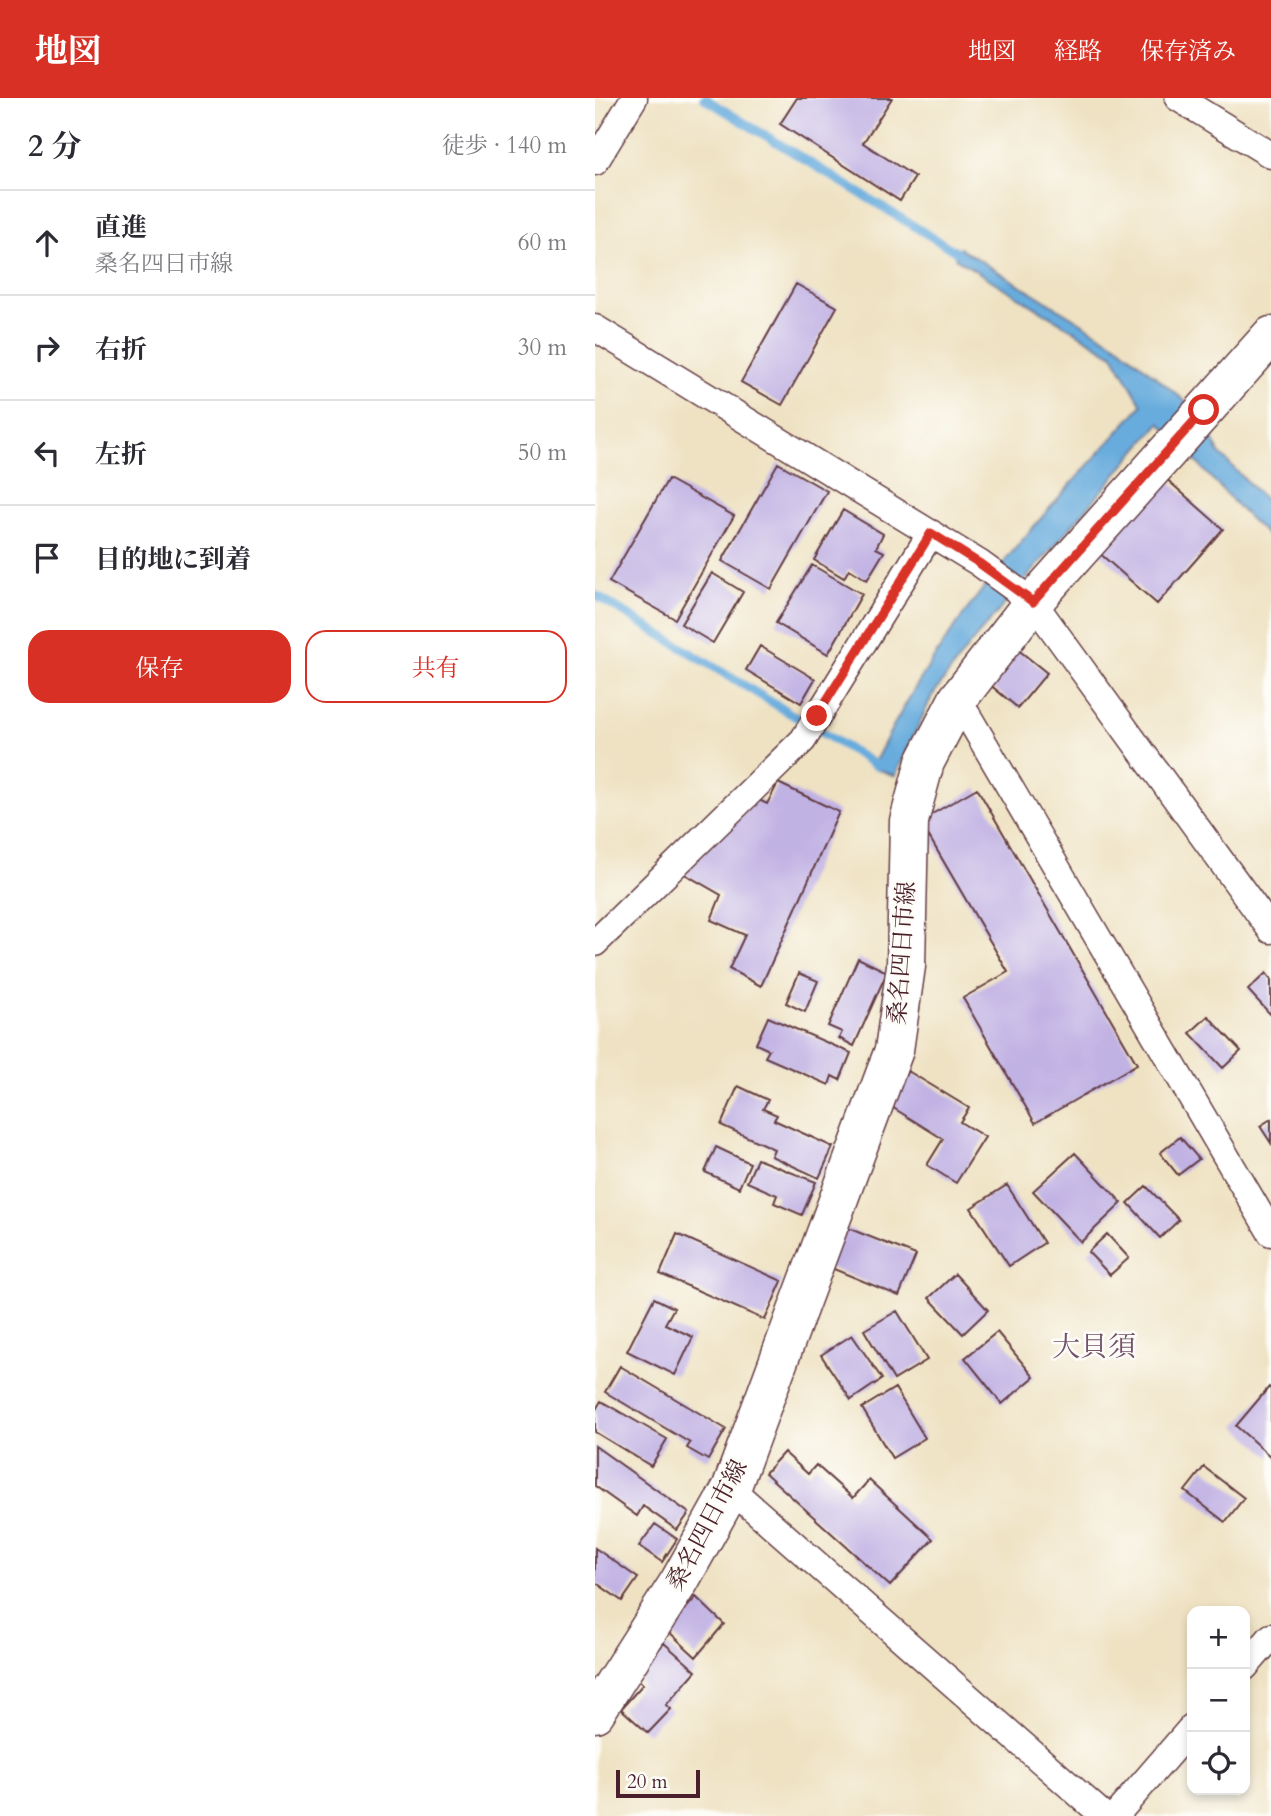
<!DOCTYPE html>
<html lang="ja">
<meta charset="utf-8">
<style>
body{margin:0;font-family:Cardo,"Noto Serif JP",serif;background:#f7f7f7;color:#2b2b33}
.controls{position:absolute;right:21px;bottom:21px;display:grid;overflow:hidden;border-radius:14px;box-shadow:0 4px 10px #0003}
.controls button{width:63px;height:63px;display:grid;place-items:center;padding:0;border:0;border-bottom:2px solid #e1e1e2;background:#fff;color:#2b2b33;font:35px sans-serif}
.scale{position:absolute;left:21px;bottom:18px;width:84px;box-sizing:border-box;padding-left:7px;border:4px solid #4a1f2b;border-top:0;font-size:19px;line-height:24px;white-space:nowrap;color:#4a1f2b;-webkit-text-stroke:5px #fdfcf7;paint-order:stroke}
.stop{position:absolute;width:21px;height:21px;margin:-16px;border:5px solid #d93025;border-radius:50%;background:#fff}
.stop.end{background:#d93025;border-color:#fff;box-shadow:0 2px 7px #0008}
.list{margin:0;padding:0;list-style:none}
h2{display:flex;justify-content:space-between;align-items:center;height:91px;margin:0;padding:0 28px;font-size:30px}
h2 small{font-size:23px;font-weight:400;color:#7c7c81}
.list li{display:grid;grid-template-columns:46px 1fr auto;gap:21px;align-items:center;box-sizing:border-box;height:105px;padding:0 28px;border-top:2px solid #e1e1e2}
.list b{display:block;font-size:26px;white-space:nowrap}
.list p{margin:0;font-size:23px;white-space:nowrap;color:#7c7c81}
.list em{font-size:23px;font-style:normal;color:#7c7c81}
.actions{display:flex;gap:14px;padding:21px 28px}
.actions a{flex:1;padding:16px 0;border:2px solid #d93025;border-radius:21px;text-align:center;font-size:24px;color:#d93025}
.actions .main{background:#d93025;color:#fff}
.icon{flex:none;width:38px;height:38px;fill:none;stroke:currentColor;stroke-width:2;stroke-linecap:round;stroke-linejoin:round}
.map{position:relative;flex:none;width:676px;height:1718px;overflow:hidden}
header{display:flex;align-items:center;gap:42px;box-sizing:border-box;height:98px;padding:0 35px;background:#d93025;color:#fff}
header strong{font-size:33px}
nav{display:flex;gap:38px;margin-inline-start:auto;font-size:24px}
main{display:flex}
aside{flex:1;background:#fff}
.map>svg:first-child{display:block}
.water{fill:#68acdd;stroke:#596684;stroke-width:2}
.lines{fill:none;stroke-linecap:round;stroke-linejoin:round}
.stream{stroke:#68acdd;stroke-width:9}
.building{fill:#c1b2e4}
.minor-casing{stroke:#633c42;stroke-width:29}
.secondary-casing{stroke:#633c42;stroke-width:41}
.minor{stroke:#fff;stroke-width:26}
.secondary{stroke:#fff;stroke-width:38}
.route{stroke:#d93025;stroke-width:9}
.labels{text-anchor:middle;dominant-baseline:central;stroke-width:5;stroke-linejoin:round;paint-order:stroke}
.street-label{font-size:24px;fill:#4a1f2b;stroke:#fdfcf7}
.quarter-label{font-size:28px;fill:#74526c;stroke:#fdfcf7}
</style>
<header>
<strong>地図</strong>
<nav><a>地図</a><a>経路</a><a>保存済み</a></nav>
</header>
<main>
<aside>
<h2>2 分<small>徒歩 · 140 m</small></h2>
<ul class="list">
<li><svg class="icon" aria-label="ahead" viewBox="0 0 24 24"><path d="M12 20V5M6 11l6-6 6 6"/></svg><div><b>直進</b><p>桑名四日市線</p></div><em>60 m</em></li>
<li><svg class="icon" aria-label="right" viewBox="0 0 24 24"><path d="M7 20v-9h11M14 6l5 5-5 5"/></svg><div><b>右折</b></div><em>30 m</em></li>
<li><svg class="icon" aria-label="left" viewBox="0 0 24 24"><path d="M17 20v-9H6M10 6l-5 5 5 5"/></svg><div><b>左折</b></div><em>50 m</em></li>
<li><svg class="icon" aria-label="arrive" viewBox="0 0 24 24"><path d="M6 21V4h12l-3 4 3 4H6"/></svg><div><b>目的地に到着</b></div></li>
</ul>
<div class="actions"><a class="main">保存</a><a>共有</a></div>
</aside>
<div class="map">
<svg width="676" height="1718" viewBox="0 0 676 1718">
<rect width="100%" height="100%" fill="#fdfcf7"/>
<filter id="ink" filterUnits="userSpaceOnUse"><feTurbulence type="fractalNoise" baseFrequency=".0143" numOctaves="2"/><feDisplacementMap in="SourceGraphic" scale="14" xChannelSelector="R" yChannelSelector="G"/><feConvolveMatrix kernelMatrix="1 2 1 2 8 2 1 2 1" color-interpolation-filters="sRGB"/></filter>
<filter id="wash" filterUnits="userSpaceOnUse"><feTurbulence type="fractalNoise" baseFrequency=".00686" numOctaves="4" result="noise"/><feDisplacementMap in="SourceGraphic" scale="28" xChannelSelector="R" yChannelSelector="G"/><feGaussianBlur stdDeviation="1.57" result="paint"/><feColorMatrix in="noise" values="0 0 0 0 0 0 0 0 0 0 0 0 0 0 0 0 0 1.4 0 .05"/><feComposite in="paint" operator="in"/></filter>
<g filter="url(#wash)">
<rect width="100%" height="100%" fill="#efe2c3"/>
<!-- water -->
<path class="water" d="M365,150L524,248L608,318L624,355L676,408V441L649,415L565,325L376,545L337,598L300,678L277,669C302,618 331,569 364,523C419,446 485,377 547,307L518,257L360,160Z"/>
<g class="lines">
<!-- stream -->
<path class="stream" d="M109,0L363,155
M0,497L282,668"/>
</g>
<g id="blocks">
<!-- building -->
<path class="building" d="M202,0H297L268,45L320,79L305,103L185,26Z
M201,186L242,209L187,307L146,284Z
M183,365L232,393L176,491L127,463Z
M568,378L628,431L562,506L502,453Z
M73,381L139,418L80,521L14,484Z
M248,412L288,436L281,450L289,454L272,482L254,471L249,480L219,462Z
M217,467L267,496L233,556L181,525Z
M117,475L148,494L118,545L86,526Z
M165,548L220,581L206,605L151,572Z
M421,550L452,575L423,610L393,585Z
M183,685L244,714L166,888L134,871L150,837L116,822L126,797L88,775L162,701L172,706Z
M382,690L542,966L440,1025L368,900L413,874L325,723Z
M263,860L292,874L259,948L244,940L247,934L233,928Z
M204,875L223,883L210,914L191,905Z
M671,875L676,881V917L653,892Z
M613,918L646,953L628,970L595,935Z
M173,919L256,955L245,982L237,978L234,987L170,959L174,952L161,946Z
M313,973L374,1010L365,1024L390,1039L361,1085L332,1067L348,1041L292,1006Z
M143,988L173,1002L168,1011L182,1017L179,1022L238,1049L224,1080L176,1058L179,1051L126,1027Z
M676,1021V1045L665,1028Z
M585,1039L604,1061L583,1077L565,1055Z
M121,1049L155,1065L144,1090L110,1074Z
M480,1055L527,1105L486,1144L438,1093Z
M162,1061L221,1084L207,1117L179,1105L182,1097L152,1084Z
M412,1087L449,1145L414,1168L376,1110Z
M551,1088L584,1122L565,1140L533,1105Z
M245,1127L321,1157L304,1198L229,1167Z
M82,1136L187,1183L170,1222L65,1176Z
M512,1136L534,1160L515,1177L493,1154Z
M360,1176L393,1212L368,1236L334,1200Z
M59,1200L79,1210L70,1226L98,1239L80,1277L32,1253Z
M302,1213L332,1262L299,1282L269,1232Z
M402,1234L439,1279L407,1306L370,1260Z
M257,1237L287,1281L256,1302L226,1257Z
M25,1268L131,1331L113,1362L92,1350L95,1345L10,1294Z
M674,1289L676,1291V1359L641,1328Z
M300,1290L330,1340L297,1360L267,1310Z
M6,1303L72,1341L56,1368L0,1334V1313Z
M0,1348L94,1415L82,1432L48,1408L42,1418L0,1388Z
M189,1354L213,1376L221,1367L258,1400L274,1382L338,1441L295,1488L170,1375Z
M609,1369L649,1400L630,1424L590,1393Z
M60,1426L82,1441L67,1464L44,1448Z
M0,1450L43,1480L27,1503L0,1484Z
M101,1499L129,1526L101,1559L72,1532Z
M69,1545L101,1573L71,1607L76,1611L53,1635L26,1611L48,1586L39,1578Z"/>
</g>
</g>
<g filter="url(#ink)">
<use href="#blocks" fill-opacity="0" stroke="#633c42" stroke-width="2"/>
<g class="lines">
<!-- minor casing -->
<g class="minor-casing">
<path id="minor" d="M583,0L676,57
M0,64L39,0
M0,230L384,465L438,504L676,832
M363,601L676,1135
M0,845L208,642L336,435
M136,1391L509,1718
M650,1569L676,1539
M520,1718L597,1629"/>
</g>
<!-- secondary casing -->
<g class="secondary-casing">
<path id="secondary" d="M0,1615L84,1484L136,1391L299,952L311,868L314,723L330,664L363,601L438,504L676,238"/>
</g>
<!-- minor -->
<use href="#minor" class="minor"/>
<!-- secondary -->
<use href="#secondary" class="secondary"/>
</g>
</g>
<g class="lines" filter="url(#ink)">
<!-- route -->
<path class="route" d="M222,618L336,435L384,465L438,504L609,312"/>
</g>
<g class="labels">
<!-- street labels -->
<g class="street-label">
<text transform="translate(307 855) rotate(-86)">桑名四日市線</text>
<text transform="translate(112 1427) rotate(-62)">桑名四日市線</text>
</g>
<!-- quarter labels -->
<g class="quarter-label">
<text x="499" y="1249">大貝須</text>
</g>
</g>
</svg>
<div class="controls">
<button>+</button>
<button>−</button>
<button><svg class="icon" aria-label="locate" viewBox="0 0 24 24"><circle cx="12" cy="12" r="6"/><path d="M12 2v4M12 18v4M2 12h4M18 12h4"/></svg></button>
</div>
<div class="scale">20 m</div>
<div class="stop" style="left:609px;top:312px"></div>
<div class="stop end" style="left:222px;top:618px"></div>
</div>
</main>
